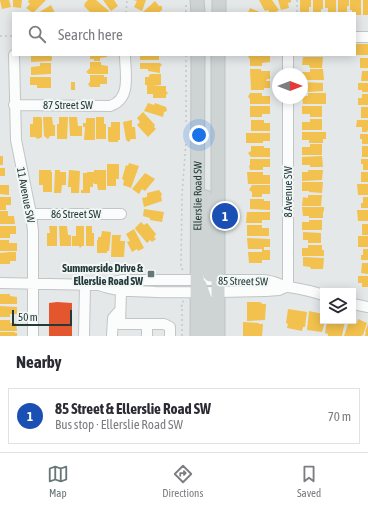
<!DOCTYPE html>
<meta charset="utf-8">
<style>
body{margin:0;font-family:"Asap Condensed",sans-serif;background:#f2f2f3;color:#2b2b33}
.controls{position:absolute;right:12px;bottom:12px;display:grid;overflow:hidden;border-radius:0px;box-shadow:0 2px 10px #0003}
.controls button{width:36px;height:36px;display:grid;place-items:center;padding:0;border:0;border-bottom:1px solid #e1e1e2;background:#fff;color:#2b2b33;font:20px sans-serif}
.compass{position:absolute;left:272px;top:68px;width:36px;height:36px;border-radius:50%;background:#fff;box-shadow:0 2px 10px #0003;rotate:90deg}
.scale{position:absolute;left:12px;bottom:10px;width:60px;box-sizing:border-box;padding-left:4px;border:2px solid #243939;border-top:0;font-size:11px;line-height:14px;white-space:nowrap;color:#243939;-webkit-text-stroke:3px #f2f7f6;paint-order:stroke}
.you{position:absolute;left:199px;top:135px;width:14px;height:14px;margin:-10px;border:3px solid #fff;border-radius:50%;background:#1a73e8;box-shadow:0 0 0 6px #1a73e833}
.badge{display:grid;place-items:center;width:26px;height:26px;border-radius:50%;background:#677676;color:#fff;font-size:13px;font-weight:700}
.pin{position:absolute;translate:-50% -50%;border:2px solid #fff;box-shadow:0 1px 4px #0006}
.list{margin:0;padding:0;list-style:none}
h2{display:flex;justify-content:space-between;align-items:center;height:52px;margin:0;padding:0 16px;font-size:17px}
h2 small{font-size:13px;font-weight:400;color:#7c7c81}
.list li{display:grid;grid-template-columns:26px 1fr auto;gap:12px;align-items:center;box-sizing:border-box;height:56px;margin:0 8px 8px;padding:0 8px;border:1px solid #e1e1e2;border-radius:0px}
.list b{display:block;font-size:15px;white-space:nowrap}
.list p{margin:0;font-size:13px;white-space:nowrap;color:#7c7c81}
.list em{font-size:13px;font-style:normal;color:#7c7c81}
.icon{flex:none;width:22px;height:22px;fill:none;stroke:currentColor;stroke-width:2;stroke-linecap:round;stroke-linejoin:round}
.map{position:relative;flex:none;width:368px;height:336px;overflow:hidden}
.search{position:absolute;background:#fff;box-shadow:0 2px 10px #0003;left:12px;right:12px;top:12px;height:44px;display:flex;align-items:center;gap:10px;box-sizing:border-box;padding:0 14px;border-radius:0px;color:#7c7c81;font-size:15px}
.sheet{height:116px;background:#fff}
nav{display:flex;justify-content:space-around;align-items:center;box-sizing:border-box;height:56px;border-top:1px solid #e1e1e2;background:#fff;font-size:11px;color:#7c7c81}
nav a{display:grid;justify-items:center;gap:2px}
nav .on{color:#677676}
.map>svg:first-child{display:block}
.homes{fill:#f2c14e}
.shops{fill:#e4572e}
.lines{fill:none;stroke-linecap:round;stroke-linejoin:round}
.minor-casing{stroke:#c1c5c5;stroke-width:12}
.major-casing{stroke:#bdc4c4;stroke-width:15}
.path{stroke:#c1c8c8;stroke-width:1.5;stroke-dasharray:2 3;stroke-linecap:butt}
.minor{stroke:#fbfcfc;stroke-width:10}
.major{stroke:#ced4d4;stroke-width:13}
.poi-dot{fill:#677676;stroke:#f2f7f6;stroke-width:1.5}
.labels{text-anchor:middle;dominant-baseline:central;stroke-width:4;stroke-linejoin:round;paint-order:stroke}
.street-label{font-size:11px;fill:#243939;stroke:#f2f7f6}
.poi-label{font-size:11px;font-weight:bold;fill:#243939;stroke:#f2f7f6;text-anchor:end}
</style>
<div class="map">
<svg width="368" height="336" viewBox="0 0 368 336">
<rect width="100%" height="100%" fill="#e4e8e8"/>
<!-- homes -->
<path class="homes" d="M0,0H9L11,7L2,9Z
M13,0H22L21,8L13,7Z
M29,0H46L33,13L26,8L30,4L28,2Z
M88,0H96L109,11L107,13H91L84,6L85,5L84,4Z
M103,0H114L118,6L111,11Z
M134,0H146L142,11L134,7L137,1Z
M259,0H272L279,10L274,13H270L268,10L265,11Z
M278,0H291V2L288,3L289,8L281,10Z
M300,0H311V7H309V13H300Z
M313,0H323V9H321V13H313Z
M325,0H336V13H328V8H325Z
M338,0H349V6H347V13H338Z
M350,0H361V15H355V13H352V10H350Z
M363,0H368V15H363Z
M155,1L159,6H162V10L158,13H142Z
M51,5L55,13H38Z
M250,8L262,13H248Z
M355,44H368V55H355Z
M31,55H50L52,57V60L51,61L31,62Z
M90,55H107V57L100,58V61H94V59H90Z
M140,55H159V60H140Z
M250,55H270V62L262,63V66H250V59L248,57Z
M303,57H323L322,68H310L309,65H302Z
M360,58H368V68H360Z
M90,62H101V65L108,66V74H89L86,72L90,68Z
M40,63H51V74L31,75V67L40,66Z
M140,63H160L162,65L160,67V73L148,71V69H140Z
M250,69H261V71H270V79H267L266,81H270V88H264V90H251Z
M310,69H323L324,80H302V72H310Z
M362,71H368V81H361Z
M151,74H161V85L152,86H166V91L168,93L166,95V98H153V94H147V85H145V77H149V75Z
M90,75H104V77H107V84H100V87H90L88,84L90,82Z
M30,77H51V88H37V85H30Z
M71,82H75V90H71Z
M302,82L323,83V91L308,92V90L302,89Z
M358,83H368V92H362V90H358Z
M250,93H262V96H270V104H250V99L248,97Z
M308,93H326V104H303L302,96H308Z
M362,94H368V105H358V98H362Z
M148,103L154,105L155,103L166,107L167,111L164,112L163,117L144,111Z
M250,106H270V114H262V117H250Z
M302,106H322V117H310V114H302Z
M361,107H368V118H361Z
M143,112L155,125L154,127L156,129L148,137L137,125L140,122L137,118Z
M33,117H41L42,120V137L38,139L35,137H30V124H33Z
M43,117H52L53,125H55V136H50L48,139L44,136Z
M59,117H68L67,139H57V124H59Z
M69,117H77L78,126H82V136H70Z
M96,117H104V124H106V139H96Z
M86,118H95V140H84L85,127H83V123H86Z
M310,119H322V130H302V122H310Z
M132,120V127H135L136,139H131L129,142L126,140L123,122Z
M251,120H264V123H270V131H251Z
M357,120H368V130L367,132H362V127H356Z
M111,122H120V140H118V142H109L108,140V127H111Z
M302,132H326V139H323V143H309V140H302Z
M246,133H270V141H263V143H246Z
M360,134H368V144H362V139H360Z
M310,144H322V155H302V147H310Z
M251,146H264V148H270V157H251L248,153L251,151Z
M362,146H368V157H362Z
M0,156H3V165H0Z
M322,156L323,167H310V165H302V157Z
M250,159H270V167H263V170H250L249,166L250,165Z
M361,159H368V170H363V164H361Z
M129,163L139,166L131,188L123,185L124,180L122,179L126,165L128,166Z
M107,164H119V179H116V186H107Z
M0,168H5V176H0Z
M39,170H51V172H52V192H43V185H39Z
M55,170H60V172H66V185H62L61,193H54Z
M69,170L80,171L79,193H71V187H68Z
M94,170H106V190H98L97,184H94L93,182V187H90V193H81V190H83V173H87V172H94Z
M308,170H323L322,180L302,181V172H308Z
M247,172H263V175H270V184H248Z
M361,172H368V182H361Z
M145,173L155,179L145,191L142,189L139,194L132,189Z
M302,182H323L322,193L309,192V191H302Z
M357,184H368V195H358Z
M0,185H9V195L0,194Z
M252,185H270V194H262V197H252V192L249,190Z
M159,190L162,194L161,196L162,201L144,207L142,198L147,197V193Z
M308,195H322L321,206H302L303,197L308,198Z
M0,197H11V205H6V210H0Z
M363,197H368V208H361V203H363Z
M250,199H264V201H270V210L250,209Z
M302,207H324V210L323,213V218H309V216H303Z
M144,209L164,212L162,222L150,220V218L143,216Z
M357,210H368V221H358Z
M0,211H8V216H14L15,224H0Z
M247,212H270V220H262V223H246Z
M309,220H322V230H302V222H309Z
M141,222L144,225L147,223L156,234L154,237L156,239L152,242L150,240L147,243L136,230L135,228Z
M362,224H368V235H362Z
M247,225H262V228H269V236H247Z
M0,226H16V234H10V238H0Z
M49,226H57V246H47V233H50Z
M59,226H67L68,235H71V246H60Z
M76,226H84V246H82L80,248L79,246H72V236H76Z
M86,226H92V233H94V246H86Z
M134,229L144,248L138,251L137,249L132,252L127,242L130,241L126,234Z
M102,231L111,232L109,251H107V253H97V240H98V237H101Z
M303,232L321,233V243H308V240H303Z
M112,235H121L120,241H125L124,257H111Z
M358,236H368V247H358Z
M247,238L270,239V247H264V250H270V260H262V263H249L248,252H262V249H248Z
M0,240H9V243H17V251H0Z
M308,245H322V250H324V256H302V248H308Z
M363,249H368V260H361V255H363Z
M10,252H16V261H10V264H0V253Z
M303,257L324,258L323,269H311L310,267L303,266Z
M362,263H368V274L361,273Z
M358,276H368V287H362V283H358Z
M0,294H10V296L17,297V304H0Z
M247,302H259L262,303V304H266L265,320L247,321Z
M0,306L17,307V314H10V317H0Z
M288,309L307,312L305,327H303L302,331L287,328L288,324L286,323Z
M309,311L323,314V321H325L322,332L307,330Z
M358,319L367,323L363,335L361,336H344L349,321L357,323Z
M0,320H10V323H16L17,331H0Z
M327,321H345L342,336H328V334L325,333Z
M243,322L259,323V324H263L262,336H243Z
M368,324V336H365L366,332H365Z
M0,332H15V333H17V336H0Z"/>
<!-- shops -->
<path class="shops" d="M57,302L72,303V336H49V303Z"/>
<g class="lines">
<!-- minor casing -->
<g class="minor-casing">
<path id="minor" d="M355,37H368
M14,55L16,140L31,214L33,231V336
M288,74V55
M14,105L110,106C132,99 125,73 125,55
M31,214H121
M0,283L99,285L123,280H264C274,281 280,285 289,287C301,289 312,291 323,295
M99,285C117,292 136,291 156,292C193,293 229,292 266,291L279,290L288,286
M288,286V98
M121,291L120,324H164L170,327V336
M353,304L368,307
M84,336L85,285
M112,336L113,318L120,310
M147,336V324"/>
</g>
<!-- major casing -->
<g class="major-casing">
<g id="major">
<path d="M197,0L198,13"/>
<path d="M219,13V0"/>
<path d="M206,197L210,275"/>
<path d="M200,285L206,302L208,336"/>
<path id="s1" d="M197,336L198,55"/>
<path d="M218,336V55"/>
</g>
</g>
<!-- path -->
<path class="path" d="M297,0V13
M186,5V13
M126,13L127,0
M0,36H13
M186,55V125
M183,270L181,268L182,195L186,141
M182,336V308L181,306L183,305V300"/>
<!-- minor -->
<use href="#minor" class="minor"/>
<!-- major -->
<use href="#major" class="major"/>
</g>
<!-- markers -->
<rect class="poi-dot" x="147" y="270" width="8" height="8" rx="2"/>
<g class="labels">
<!-- street labels -->
<g class="street-label">
<text x="68" y="105">87 Street SW</text>
<text transform="translate(288 192) rotate(-90)">8 Avenue SW</text>
<text transform="translate(26 195) rotate(79)">11 Avenue SW</text>
<text stroke="none"><textPath href="#s1" startOffset="140">Ellerslie Road SW</textPath></text>
<text x="76" y="214">86 Street SW</text>
<text transform="translate(243 281) rotate(1)">85 Street SW</text>
</g>
<!-- poi labels -->
<g class="poi-label">
<text x="143" y="268">Summerside Drive &amp;<tspan x="143" dy="13">Ellerslie Road SW</tspan></text>
</g>
</g>
</svg>
<div class="controls">
<button><svg class="icon" aria-label="layers" viewBox="0 0 24 24"><path d="M12 4l9 5-9 5-9-5zM3 14l9 5 9-5"/></svg></button>
</div>
<svg class="compass" viewBox="-18 -18 36 36"><path d="M0-13l5 13h-10z" fill="#e53935"/><path d="M0 13l5-13h-10z" fill="#7c7c81"/></svg>
<div class="scale">50 m</div>
<div class="you"></div>
<div class="pin badge" style="left:225px;top:216px;background:#1a4fb4">1</div>
<div class="search"><svg class="icon" aria-label="search" viewBox="0 0 24 24"><circle cx="10" cy="10" r="6"/><path d="M15 15l6 6"/></svg>Search here</div>
</div>
<section class="sheet">
<h2>Nearby<small></small></h2>
<ul class="list">
<li><span class="badge" style="background:#1a4fb4">1</span><div><b>85 Street &amp; Ellerslie Road SW</b><p>Bus stop · Ellerslie Road SW</p></div><em>70 m</em></li>
</ul>
</section>
<nav>
<a class="on"><svg class="icon" aria-label="map" viewBox="0 0 24 24"><path d="M3 6l6-2 6 2 6-2v14l-6 2-6-2-6 2zM9 4v14M15 6v14"/></svg>Map</a>
<a><svg class="icon" aria-label="directions" viewBox="0 0 24 24"><path d="M12 3l9 9-9 9-9-9zM9 14v-3h6M13 9l2 2-2 2"/></svg>Directions</a>
<a><svg class="icon" aria-label="saved" viewBox="0 0 24 24"><path d="M7 4h10v16l-5-4-5 4z"/></svg>Saved</a>
</nav>
